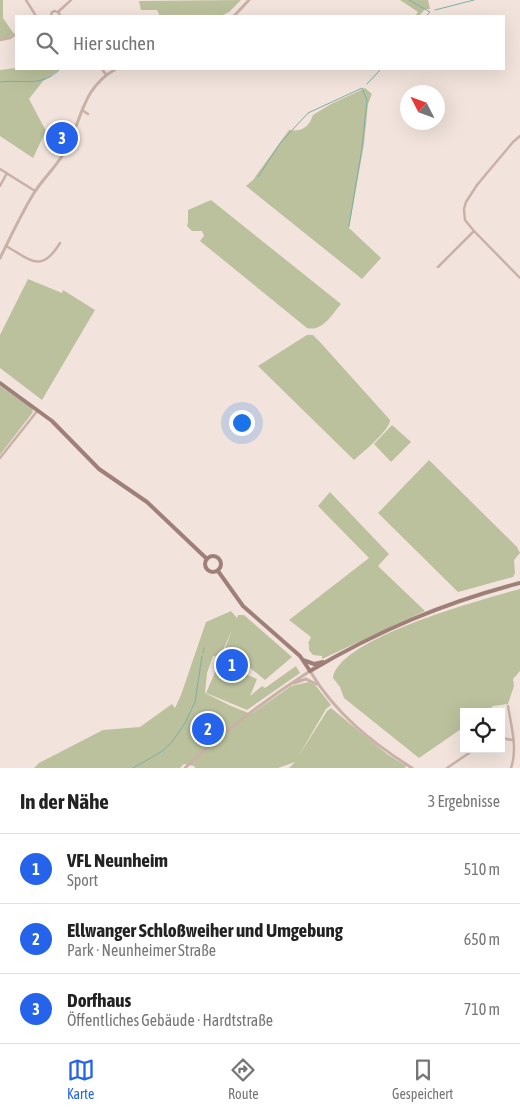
<!DOCTYPE html>
<html lang="de">
<meta charset="utf-8">
<style>
body{margin:0;font-family:"Asap Condensed",sans-serif;background:#f6f6f6;color:#222}
.controls{position:absolute;right:15px;bottom:15px;display:grid;overflow:hidden;border-radius:0px;box-shadow:0 5px 20px #0002}
.controls button{width:45px;height:45px;display:grid;place-items:center;padding:0;border:0;border-bottom:1px solid #e0e0e0;background:#fff;color:#222;font:25px sans-serif}
.compass{position:absolute;left:400px;top:85px;width:45px;height:45px;border-radius:50%;background:#fff;box-shadow:0 5px 20px #0002;rotate:312deg}
.you{position:absolute;left:241px;top:422px;width:18px;height:18px;margin:-12px;border:4px solid #fff;border-radius:50%;background:#1a73e8;box-shadow:0 0 0 8px #1a73e833}
.badge{display:grid;place-items:center;width:32px;height:32px;border-radius:50%;background:#2563eb;color:#fff;font-size:16px;font-weight:700}
.pin{position:absolute;translate:-50% -50%;border:2px solid #fff;box-shadow:0 1px 5px #0006}
.list{margin:0;padding:0;list-style:none}
h2{display:flex;justify-content:space-between;align-items:center;height:65px;margin:0;padding:0 20px;font-size:21px}
h2 small{font-size:16px;font-weight:400;color:#767676}
.list li{display:grid;grid-template-columns:32px 1fr auto;gap:15px;align-items:center;box-sizing:border-box;height:70px;padding:0 20px;border-top:1px solid #e0e0e0}
.list b{display:block;font-size:19px;white-space:nowrap}
.list p{margin:0;font-size:16px;white-space:nowrap;color:#767676}
.list em{font-size:16px;font-style:normal;color:#767676}
.icon{flex:none;width:28px;height:28px;fill:none;stroke:currentColor;stroke-width:2;stroke-linecap:round;stroke-linejoin:round}
.map{position:relative;flex:none;width:520px;height:768px;overflow:hidden}
.search{position:absolute;background:#fff;box-shadow:0 5px 20px #0002;left:15px;right:15px;top:15px;height:55px;display:flex;align-items:center;gap:12px;box-sizing:border-box;padding:0 18px;border-radius:0px;color:#767676;font-size:19px}
.sheet{height:275px;background:#fff}
nav{display:flex;justify-content:space-around;align-items:center;box-sizing:border-box;height:70px;border-top:1px solid #e0e0e0;background:#fff;font-size:14px;color:#767676}
nav a{display:grid;justify-items:center;gap:2px}
nav .on{color:#2563eb}
.map>svg:first-child{display:block}
.green{fill:#bbc19c}
.lines{fill:none;stroke-linecap:round;stroke-linejoin:round}
.stream{stroke:#7bafa7;stroke-width:1}
.minor{stroke:#cab1a8;stroke-width:2.5}
.tertiary{stroke:#cab1a8;stroke-width:3}
.secondary{stroke:#9e8079;stroke-width:4}
</style>
<div class="map">
<svg width="520" height="768" viewBox="0 0 520 768">
<rect width="100%" height="100%" fill="#f2e4dc"/>
<!-- green -->
<path class="green" d="M0,0H3V18L14,34L7,38L0,39Z
M241,0L229,12L221,16H160L157,10H141L139,1Z
M400,0H428L430,9H425L419,16H415L418,12Z
M16,68L60,69L43,81L29,99L46,131L33,158L0,136V70Z
M365,88L372,94L368,104L364,144L349,228L381,258L362,279L246,186L253,180L289,130C302,132 309,127 313,115L331,104Z
M211,200L341,304C332,314 323,332 307,328L200,241L204,236L202,231H192L187,226L188,222V210Z
M28,279L62,293L63,290L95,310L42,400L0,368V335Z
M307,335H313L320,342L390,420C390,430 363,452 354,460L258,366Z
M0,386L32,408L33,412L0,455Z
M392,425L411,442L391,462L374,444Z
M429,460L517,547L520,553L514,560L515,573L513,577L458,592L378,513Z
M330,492L389,554L378,566L425,611L322,659V656L313,655L309,650V644L308,643L311,637L289,620L369,558L318,506Z
M520,589V671L513,679L514,686L508,704L493,706L487,712H464V727L419,758L344,698L340,687L333,678C338,638 484,599 520,589Z
M231,611L237,618L238,615H244L292,657L265,680L244,663L223,654L232,630L220,657L213,656L207,673L205,693L231,706L251,714L291,686L309,682L316,686L331,705L326,709L298,757L327,711L331,708L387,754L406,766L405,768H289L295,762L278,768H195L194,766L184,764L180,768H34L39,763L103,730L140,727L172,704L175,708L181,695L206,622Z
M219,663L257,679L250,696L262,686L265,688L296,666L300,673L247,710L206,693Z"/>
<g class="lines">
<!-- stream -->
<path class="stream" d="M409,0L430,12L426,16
M435,10L474,0
M0,82C23,79 42,88 60,69
M367,84L380,70
M258,177L281,142L308,113L362,88L367,100L362,148L349,226
M203,653L204,648
M133,768L161,752L172,742L185,723L195,702L202,656"/>
<!-- minor -->
<path class="minor" d="M26,0L36,16
M58,12L71,0
M51,16L52,12L55,11L59,13L60,16
M0,40L10,38L16,34
M102,69L106,75
M82,110L88,114
M520,136L513,142L477,185L466,202L464,209L465,220L474,231L520,278
M0,169L35,191
M0,186L7,173
M6,246C31,260 41,274 60,243
M438,267L474,231
M0,458L38,410
M508,706C511,726 518,748 511,768
M501,738L512,740
M447,768L475,749"/>
<!-- tertiary -->
<path class="tertiary" d="M234,16L249,0
M0,258C11,236 21,214 34,193C42,180 54,169 62,156C82,126 79,89 116,69
M294,683L306,679L316,684
M185,768C224,731 265,700 310,671C335,713 371,742 412,768"/>
<!-- secondary -->
<path class="secondary" d="M0,383L52,421L99,469L147,502L207,559
M205 564a8 8 0 1 1 16 0a8 8 0 1 1-16 0Z
M218,571L243,606L300,656L310,671C378,631 443,603 520,583
M303,660L314,664L323,662"/>
</g>
</svg>
<div class="controls">
<button><svg class="icon" aria-label="locate" viewBox="0 0 24 24"><circle cx="12" cy="12" r="6"/><path d="M12 2v4M12 18v4M2 12h4M18 12h4"/></svg></button>
</div>
<svg class="compass" viewBox="-18 -18 36 36"><path d="M0-13l5 13h-10z" fill="#e53935"/><path d="M0 13l5-13h-10z" fill="#767676"/></svg>
<div class="you"></div>
<div class="pin badge" style="left:232px;top:665px">1</div>
<div class="pin badge" style="left:208px;top:729px">2</div>
<div class="pin badge" style="left:62px;top:138px">3</div>
<div class="search"><svg class="icon" aria-label="search" viewBox="0 0 24 24"><circle cx="10" cy="10" r="6"/><path d="M15 15l6 6"/></svg>Hier suchen</div>
</div>
<section class="sheet">
<h2>In der Nähe<small>3 Ergebnisse</small></h2>
<ul class="list">
<li><span class="badge">1</span><div><b>VFL Neunheim</b><p>Sport</p></div><em>510 m</em></li>
<li><span class="badge">2</span><div><b>Ellwanger Schloßweiher und Umgebung</b><p>Park · Neunheimer Straße</p></div><em>650 m</em></li>
<li><span class="badge">3</span><div><b>Dorfhaus</b><p>Öffentliches Gebäude · Hardtstraße</p></div><em>710 m</em></li>
</ul>
</section>
<nav>
<a class="on"><svg class="icon" aria-label="map" viewBox="0 0 24 24"><path d="M3 6l6-2 6 2 6-2v14l-6 2-6-2-6 2zM9 4v14M15 6v14"/></svg>Karte</a>
<a><svg class="icon" aria-label="directions" viewBox="0 0 24 24"><path d="M12 3l9 9-9 9-9-9zM9 14v-3h6M13 9l2 2-2 2"/></svg>Route</a>
<a><svg class="icon" aria-label="saved" viewBox="0 0 24 24"><path d="M7 4h10v16l-5-4-5 4z"/></svg>Gespeichert</a>
</nav>
